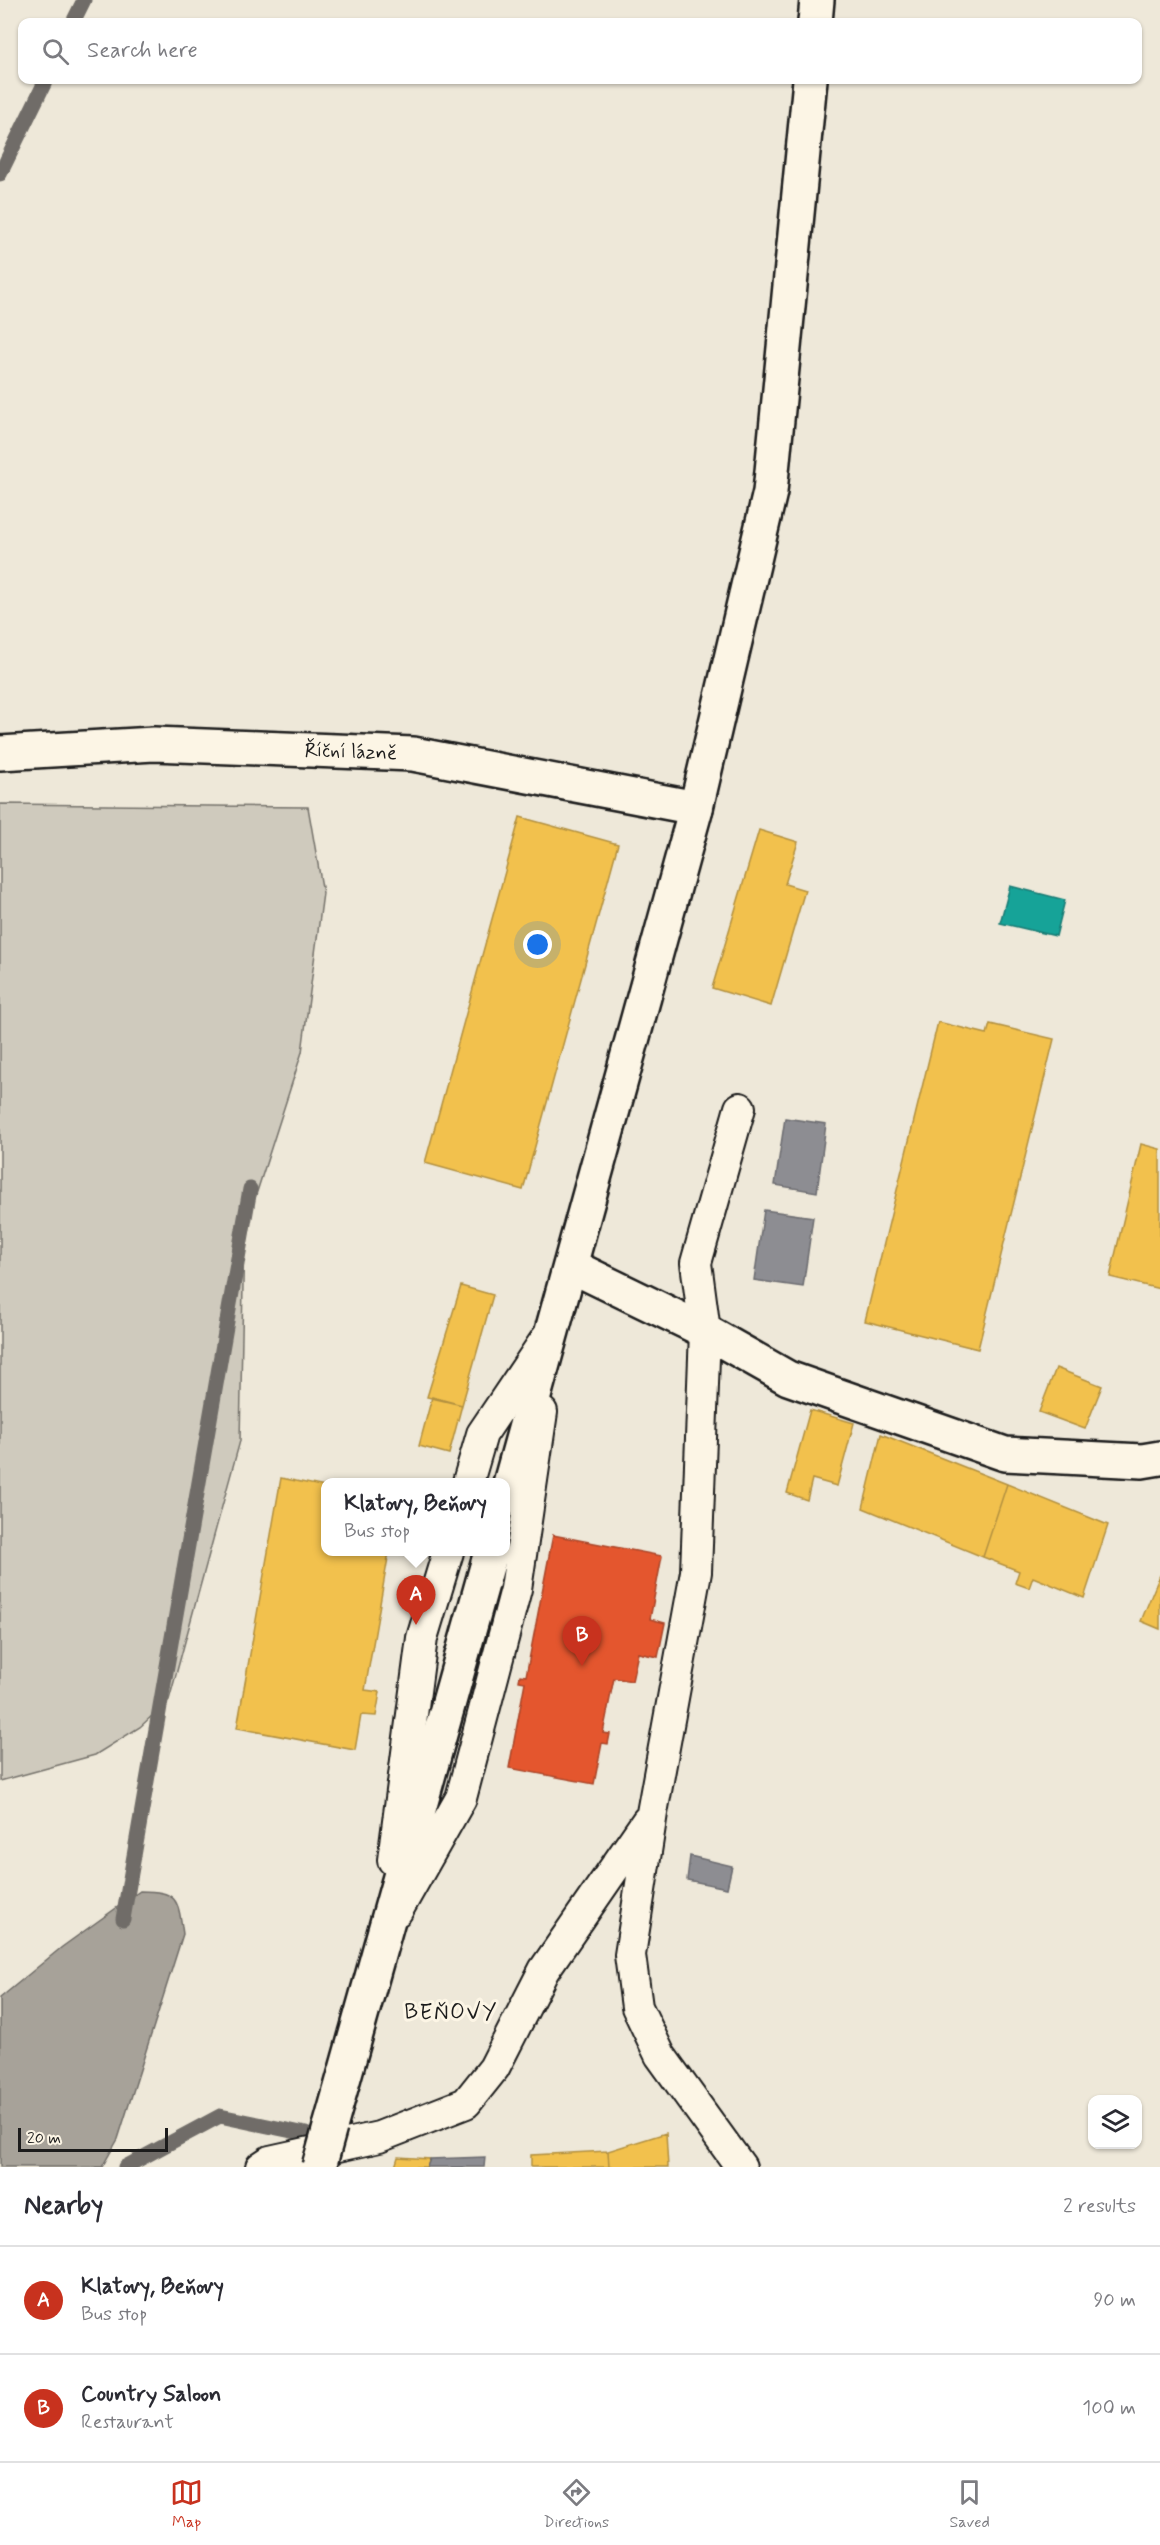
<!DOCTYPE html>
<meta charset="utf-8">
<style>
body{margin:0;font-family:Mynerve,sans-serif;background:#f2f2f3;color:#2b2b33}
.controls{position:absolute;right:18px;bottom:18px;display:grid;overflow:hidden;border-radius:12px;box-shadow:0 2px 4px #0004}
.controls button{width:54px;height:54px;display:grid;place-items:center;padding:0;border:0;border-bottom:2px solid #e1e1e2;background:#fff;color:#2b2b33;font:30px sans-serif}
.scale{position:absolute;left:18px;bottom:15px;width:150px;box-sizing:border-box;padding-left:6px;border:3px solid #1c1c1c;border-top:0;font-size:16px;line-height:21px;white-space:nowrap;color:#1c1c1c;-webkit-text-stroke:4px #fcf5e5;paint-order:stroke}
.you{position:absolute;left:538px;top:945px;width:21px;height:21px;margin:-15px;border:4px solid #fff;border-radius:50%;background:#1a73e8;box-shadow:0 0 0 9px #1a73e833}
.badge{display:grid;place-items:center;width:39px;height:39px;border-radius:50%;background:#c8321e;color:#fff;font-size:20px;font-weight:700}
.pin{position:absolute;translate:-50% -50px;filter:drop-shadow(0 2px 3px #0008)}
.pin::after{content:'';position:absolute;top:32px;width:21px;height:18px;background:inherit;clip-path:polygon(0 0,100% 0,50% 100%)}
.popup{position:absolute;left:321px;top:1478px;width:189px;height:78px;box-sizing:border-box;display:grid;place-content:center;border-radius:12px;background:#fff;filter:drop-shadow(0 2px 4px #0005);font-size:20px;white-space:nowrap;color:#7c7c81}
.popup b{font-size:22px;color:#2b2b33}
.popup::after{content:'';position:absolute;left:50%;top:100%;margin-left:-12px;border:12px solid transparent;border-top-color:#fff}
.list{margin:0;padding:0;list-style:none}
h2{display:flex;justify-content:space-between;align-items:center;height:78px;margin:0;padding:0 24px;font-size:26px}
h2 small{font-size:20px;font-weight:400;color:#7c7c81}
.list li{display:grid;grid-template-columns:39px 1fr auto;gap:18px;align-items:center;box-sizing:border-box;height:108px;padding:0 24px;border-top:2px solid #e1e1e2}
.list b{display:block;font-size:22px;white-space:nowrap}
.list p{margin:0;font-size:20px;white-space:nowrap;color:#7c7c81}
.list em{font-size:20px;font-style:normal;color:#7c7c81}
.icon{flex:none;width:33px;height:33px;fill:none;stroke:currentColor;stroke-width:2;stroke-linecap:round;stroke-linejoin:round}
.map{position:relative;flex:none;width:1160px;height:2167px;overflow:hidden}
.search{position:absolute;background:#fff;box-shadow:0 2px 4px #0004;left:18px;right:18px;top:18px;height:66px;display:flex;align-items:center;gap:15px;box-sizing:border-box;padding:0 21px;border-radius:12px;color:#7c7c81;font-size:22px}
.sheet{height:294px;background:#fff}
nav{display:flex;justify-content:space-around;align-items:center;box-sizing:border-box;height:84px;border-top:2px solid #e1e1e2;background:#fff;font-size:16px;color:#7c7c81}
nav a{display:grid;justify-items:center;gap:3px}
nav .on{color:#c8321e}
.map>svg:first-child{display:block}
.green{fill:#cfcabd;stroke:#76736c;stroke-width:1.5}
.water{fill:#a7a299;stroke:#6f6c67;stroke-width:1.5}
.homes{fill:#f2c14e;stroke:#b2903f;stroke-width:1.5}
.shops{fill:#e4572e;stroke:#a84529;stroke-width:1.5}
.public{fill:#17a398;stroke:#187a73;stroke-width:1.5}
.industry{fill:#8d8d92;stroke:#6b6b6f;stroke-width:1.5}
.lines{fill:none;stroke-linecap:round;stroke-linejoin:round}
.stream{stroke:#6f6c67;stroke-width:15}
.lane-casing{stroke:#1c1c1c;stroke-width:34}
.street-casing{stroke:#1c1c1c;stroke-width:38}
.primary-casing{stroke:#1c1c1c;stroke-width:38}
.lane{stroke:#fcf5e5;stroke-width:30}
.street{stroke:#fcf5e5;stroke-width:33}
.primary{stroke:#fcf5e5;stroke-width:33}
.primary-bridge-casing{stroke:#1c1c1c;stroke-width:38;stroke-linecap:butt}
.primary-bridge{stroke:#fcf5e5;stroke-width:33}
.labels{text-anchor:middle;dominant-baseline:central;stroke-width:6;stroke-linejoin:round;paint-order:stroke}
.street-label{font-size:20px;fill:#1c1c1c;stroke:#fcf5e5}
.quarter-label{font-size:22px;letter-spacing:1.5px;fill:#1c1c1c;stroke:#fcf5e5}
</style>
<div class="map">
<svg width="1160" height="2167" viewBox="0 0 1160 2167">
<rect width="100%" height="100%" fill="#eee8d9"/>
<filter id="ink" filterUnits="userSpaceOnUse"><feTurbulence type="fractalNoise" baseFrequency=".0167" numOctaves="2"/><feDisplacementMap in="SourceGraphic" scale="12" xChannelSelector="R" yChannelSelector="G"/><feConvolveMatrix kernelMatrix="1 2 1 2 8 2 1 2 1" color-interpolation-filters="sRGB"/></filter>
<g filter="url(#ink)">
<!-- green -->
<path class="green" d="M0,804L308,807L323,893L302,1052L244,1232L240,1441L169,1700L140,1727L95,1755L0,1781Z"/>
<!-- water -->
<path class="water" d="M140,1891C178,1891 178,1899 183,1934L118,2139L102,2167H0V1998L62,1947Z"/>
<!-- homes -->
<path class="homes" d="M520,817L618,844L523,1190L425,1163Z
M759,830L798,842L785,884L805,890L771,1006L712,988Z
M938,1022L987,1034L990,1024L1054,1039L978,1349L865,1321Z
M1141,1144L1160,1149V1289L1110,1277Z
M461,1286L493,1295L462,1405L427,1397Z
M1056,1368L1102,1386L1085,1429L1039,1412Z
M432,1397L462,1405L449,1454L419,1446Z
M810,1410L854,1423L837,1486L812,1479L807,1500L787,1493Z
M881,1434L1007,1484L983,1557L863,1508Z
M281,1478L326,1487V1552H389L365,1690L380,1692L376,1716L361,1715L355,1750L237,1728Z
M1007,1484L1108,1525L1084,1598L1033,1577L1029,1588L1015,1583L1019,1571L983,1557Z
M1160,1575V1629L1141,1621Z
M666,2133L668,2167H609L608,2151Z
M608,2151L609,2167H531V2155Z
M398,2157L430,2159L427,2167H395Z"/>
<!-- shops -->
<path class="shops" d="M553,1535L662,1556L650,1619L665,1623L658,1657L638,1653L632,1681L614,1678L603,1733L610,1734L608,1744L602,1743L594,1784L509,1768L525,1682L519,1681L520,1675L526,1676Z"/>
<!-- public -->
<path class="public" d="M1010,886L1065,900L1056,936L1000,923Z"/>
<!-- industry -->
<path class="industry" d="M785,1118L826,1124L817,1192L775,1185Z
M764,1210L813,1217L803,1287L754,1280Z
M690,1856L732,1866L727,1888L687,1880Z
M485,2157L484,2167H427L430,2159Z"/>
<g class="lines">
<!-- stream -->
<path class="stream" d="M73,22L84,0
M0,174L46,80
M123,1919L250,1189
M125,2167L220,2116L306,2134"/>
<!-- lane casing -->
<g class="lane-casing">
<path id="lane" d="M740,1108L696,1263L705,1331L696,1572L652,1813L630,1955L637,2007L660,2055L741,2167
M468,1482L482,1434L546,1339
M393,1860L422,1638L448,1552
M397,1911L461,1798L516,1589L542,1412
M261,2167L270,2161L379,2137L466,2103L494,2068L544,1970L647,1821"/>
</g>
<!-- street casing -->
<g class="street-casing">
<g id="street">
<path id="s1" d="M0,753L154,744L413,754L696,808"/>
<path d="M571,1266L705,1331L788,1378L1005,1454L1142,1461L1160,1458"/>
</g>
</g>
<!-- primary casing -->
<g class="primary-casing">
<path id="primary" d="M815,22L817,0
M506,1498L696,808L770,492L810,80
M330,2127L491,1552"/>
</g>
<!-- lane -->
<use href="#lane" class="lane"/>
<!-- street -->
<use href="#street" class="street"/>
<!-- primary -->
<use href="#primary" class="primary"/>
<!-- primary-bridge casing -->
<g class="primary-bridge-casing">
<path id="primary-bridge" d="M319,2167L330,2127"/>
</g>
<!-- primary-bridge -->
<use href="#primary-bridge" class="primary-bridge"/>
</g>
</g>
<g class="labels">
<!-- street labels -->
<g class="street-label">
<text stroke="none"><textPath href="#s1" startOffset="351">Říční lázně</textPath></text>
</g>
<!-- quarter labels -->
<g class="quarter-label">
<text x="451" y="2013">BEŇOVY</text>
</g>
</g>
</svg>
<div class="controls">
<button><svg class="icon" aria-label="layers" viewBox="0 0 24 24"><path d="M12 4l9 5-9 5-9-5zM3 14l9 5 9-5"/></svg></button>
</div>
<div class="scale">20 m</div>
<div class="you"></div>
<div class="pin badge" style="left:416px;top:1625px">A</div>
<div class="popup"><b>Klatovy, Beňovy</b>Bus stop</div>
<div class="pin badge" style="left:582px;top:1666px">B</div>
<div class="search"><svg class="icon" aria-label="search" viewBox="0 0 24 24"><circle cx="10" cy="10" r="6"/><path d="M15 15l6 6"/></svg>Search here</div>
</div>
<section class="sheet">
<h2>Nearby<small>2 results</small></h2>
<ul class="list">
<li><span class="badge">A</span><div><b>Klatovy, Beňovy</b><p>Bus stop</p></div><em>90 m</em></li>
<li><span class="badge">B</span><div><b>Country Saloon</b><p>Restaurant</p></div><em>100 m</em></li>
</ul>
</section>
<nav>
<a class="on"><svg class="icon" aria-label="map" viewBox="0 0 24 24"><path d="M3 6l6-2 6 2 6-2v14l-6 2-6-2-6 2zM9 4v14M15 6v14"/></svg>Map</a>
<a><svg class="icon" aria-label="directions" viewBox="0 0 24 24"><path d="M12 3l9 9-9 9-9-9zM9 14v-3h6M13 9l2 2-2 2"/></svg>Directions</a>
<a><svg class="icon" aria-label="saved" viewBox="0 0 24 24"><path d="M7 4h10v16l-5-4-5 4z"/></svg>Saved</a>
</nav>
